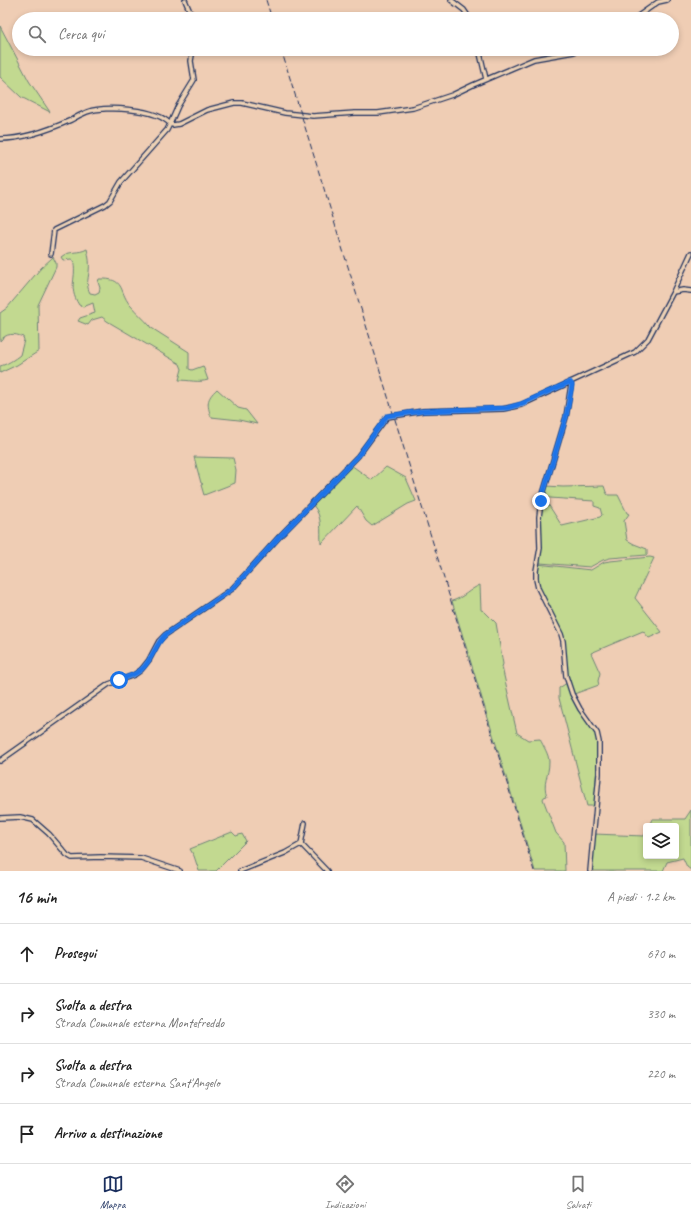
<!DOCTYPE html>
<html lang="it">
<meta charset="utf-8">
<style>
body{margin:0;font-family:Caveat,sans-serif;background:#f2f2f2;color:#222}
.controls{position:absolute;right:12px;bottom:12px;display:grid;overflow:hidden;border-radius:4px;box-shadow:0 2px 6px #0003}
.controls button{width:36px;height:36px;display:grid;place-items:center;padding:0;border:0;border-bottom:1px solid #e0e0e0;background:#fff;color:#222;font:20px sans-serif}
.stop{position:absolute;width:12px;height:12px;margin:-9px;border:3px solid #1a73e8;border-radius:50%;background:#fff}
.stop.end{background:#1a73e8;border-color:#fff;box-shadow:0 1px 4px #0008}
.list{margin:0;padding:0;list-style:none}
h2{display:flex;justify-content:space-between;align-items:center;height:52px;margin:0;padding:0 16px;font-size:17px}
h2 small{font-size:13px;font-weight:400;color:#767676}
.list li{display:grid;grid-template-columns:26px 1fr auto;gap:12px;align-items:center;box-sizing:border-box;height:60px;padding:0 16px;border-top:1px solid #e0e0e0}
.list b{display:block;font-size:15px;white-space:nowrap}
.list p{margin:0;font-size:13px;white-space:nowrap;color:#767676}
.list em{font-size:13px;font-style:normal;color:#767676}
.icon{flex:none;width:22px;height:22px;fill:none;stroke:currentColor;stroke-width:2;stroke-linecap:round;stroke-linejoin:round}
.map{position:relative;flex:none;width:691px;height:871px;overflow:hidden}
.search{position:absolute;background:#fff;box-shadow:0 2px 6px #0003;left:12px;right:12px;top:12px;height:44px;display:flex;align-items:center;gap:10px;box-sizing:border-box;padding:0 14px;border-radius:22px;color:#767676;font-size:15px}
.sheet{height:292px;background:#fff}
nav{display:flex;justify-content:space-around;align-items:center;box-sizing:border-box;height:56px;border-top:1px solid #e0e0e0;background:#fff;font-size:11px;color:#767676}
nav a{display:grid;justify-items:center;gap:2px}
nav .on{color:#1b2f5e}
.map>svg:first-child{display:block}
.green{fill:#c2d990;stroke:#6e8477}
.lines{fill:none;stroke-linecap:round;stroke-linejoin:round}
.street-casing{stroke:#1b2f5e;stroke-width:6}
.street{stroke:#eed2b5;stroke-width:3.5}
.rail{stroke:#1b2f5e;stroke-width:1;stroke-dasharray:6 3;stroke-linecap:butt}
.route{stroke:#1a73e8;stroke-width:5}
</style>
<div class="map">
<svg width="691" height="871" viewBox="0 0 691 871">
<rect width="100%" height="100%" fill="#efcdb4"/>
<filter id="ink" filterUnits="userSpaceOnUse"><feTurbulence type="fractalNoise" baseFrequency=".025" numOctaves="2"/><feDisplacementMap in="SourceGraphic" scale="8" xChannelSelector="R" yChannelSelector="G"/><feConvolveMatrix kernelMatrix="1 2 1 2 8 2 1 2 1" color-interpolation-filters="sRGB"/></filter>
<g filter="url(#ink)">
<!-- green -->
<path class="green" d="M0,26L29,81L50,112L21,97L0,77Z
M87,249C89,256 90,265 89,272C88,280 86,286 90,293L95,294L99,292L100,288L98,282L99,279C126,278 118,290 130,305C136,312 144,319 150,326V327L189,352V369L192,370L203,366L208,380C199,383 188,380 179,380L182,369L180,364L107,321L102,317L92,320L88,325L78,321L80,318L95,313L93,303L83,307L79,305C67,286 78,278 73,260L71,259L63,260L61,257C69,250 79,254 87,249Z
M53,257L56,263V267L38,305L39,351L17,365L0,373V366C6,365 15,359 20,355L24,340L23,337C14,333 6,333 0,341V313L7,308L41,268Z
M217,389L238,408L246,410L257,424L239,420L211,417C207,404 206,399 217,389Z
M194,457L233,458L236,470L235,483L204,495L201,485L203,484L201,483Z
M351,465L372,480L386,467L406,478L416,501L408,504L372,526L366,521L357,506L321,544C320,530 323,517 313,505Z
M546,486L563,487L604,486L606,492L608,495H618L627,513L629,514L624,521L627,540L634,544L647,549V555L610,558L603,560L590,567L540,563L539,561L540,518L543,501H546L548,504L562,526L600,517L602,515L600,508L594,506V501L550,498L544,494Z
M650,557L654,558L635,598L662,632L649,638L643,631L591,653L600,673L598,681L599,685L574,694L566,670L564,638L536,582L537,564L591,570L604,562L610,561Z
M480,585L481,610L484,611L496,623L503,664L502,667L517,733L528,740L540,739C543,746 549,754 549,762C549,776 542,783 547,796L544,797L543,799L556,833L564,842L565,871H535L452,601C463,598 470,589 480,585Z
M567,683L598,737V753L594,806H587L559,698V688Z
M691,810V870L687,867L683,858L667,862L663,871H592L594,834L644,836L646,832V856H676V826H649L652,819H685Z
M232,832L236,836L242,834L246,841L216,871H199L194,856L190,849Z"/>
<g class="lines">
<!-- street casing -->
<g class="street-casing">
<path id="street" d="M185,0L193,19
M451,0L464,10L470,19
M634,19L658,2L667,0
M479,49L486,79
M170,124L178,106L194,80L191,61L193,49
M0,139C24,139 49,130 71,120C76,117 82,114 87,112C105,105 158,109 170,124
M51,254L54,230L105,205L110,201L121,182L167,130L170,124L173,125L179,124L207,110L234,103H242L285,113L313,116L355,113H378L413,108L452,95L473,85L534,59L574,52L584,49
M673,292L691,253
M570,382L571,385L566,417L541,501L539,517L540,548L536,571V579L538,588L561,634L563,641L566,676L572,694L580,709L597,733L599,742V774L590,871
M0,761L109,684L134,675L141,670L149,660L159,641L165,635L232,589L279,537L358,456L387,417L423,411L503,409L521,405L635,352L648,339L673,292L683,290L691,291
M0,818L20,817L33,820L49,834L67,855L72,858L101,857L141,858L180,871
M301,844L305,823
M240,871L285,853L301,844L327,871"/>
</g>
<!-- street -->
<use href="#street" class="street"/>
<!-- rail -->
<path class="rail" d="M266,0L272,19
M281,49L534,871"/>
</g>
</g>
<g class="lines" filter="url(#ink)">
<!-- route -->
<path class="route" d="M119,680C127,677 136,675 142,669C152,660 155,645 165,635L232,589L279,537L358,456L387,416L423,411L507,408L521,404L570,382L572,385L566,417L541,501"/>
</g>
</svg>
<div class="controls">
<button><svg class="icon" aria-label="layers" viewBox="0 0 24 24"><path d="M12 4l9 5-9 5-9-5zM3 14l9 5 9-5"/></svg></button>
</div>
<div class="stop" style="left:119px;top:680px"></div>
<div class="stop end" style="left:541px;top:501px"></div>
<div class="search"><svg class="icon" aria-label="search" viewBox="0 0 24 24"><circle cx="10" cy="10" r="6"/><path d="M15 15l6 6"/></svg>Cerca qui</div>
</div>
<section class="sheet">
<h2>16 min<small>A piedi · 1.2 km</small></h2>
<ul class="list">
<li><svg class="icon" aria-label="ahead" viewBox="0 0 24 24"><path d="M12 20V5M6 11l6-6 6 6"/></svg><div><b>Prosegui</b></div><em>670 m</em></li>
<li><svg class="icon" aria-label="right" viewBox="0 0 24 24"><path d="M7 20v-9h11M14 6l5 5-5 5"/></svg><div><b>Svolta a destra</b><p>Strada Comunale esterna Montefreddo</p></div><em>330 m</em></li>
<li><svg class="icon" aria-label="right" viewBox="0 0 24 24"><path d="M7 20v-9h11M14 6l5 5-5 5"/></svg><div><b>Svolta a destra</b><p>Strada Comunale esterna Sant'Angelo</p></div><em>220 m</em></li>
<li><svg class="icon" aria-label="arrive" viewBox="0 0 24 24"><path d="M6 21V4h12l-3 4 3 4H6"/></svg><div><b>Arrivo a destinazione</b></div></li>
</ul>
</section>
<nav>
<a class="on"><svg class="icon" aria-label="map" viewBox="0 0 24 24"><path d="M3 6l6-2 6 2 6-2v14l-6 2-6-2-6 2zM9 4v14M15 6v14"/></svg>Mappa</a>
<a><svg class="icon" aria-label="directions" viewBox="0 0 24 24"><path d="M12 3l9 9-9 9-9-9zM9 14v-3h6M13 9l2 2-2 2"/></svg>Indicazioni</a>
<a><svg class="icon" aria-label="saved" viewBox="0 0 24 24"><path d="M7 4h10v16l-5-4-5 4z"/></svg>Salvati</a>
</nav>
